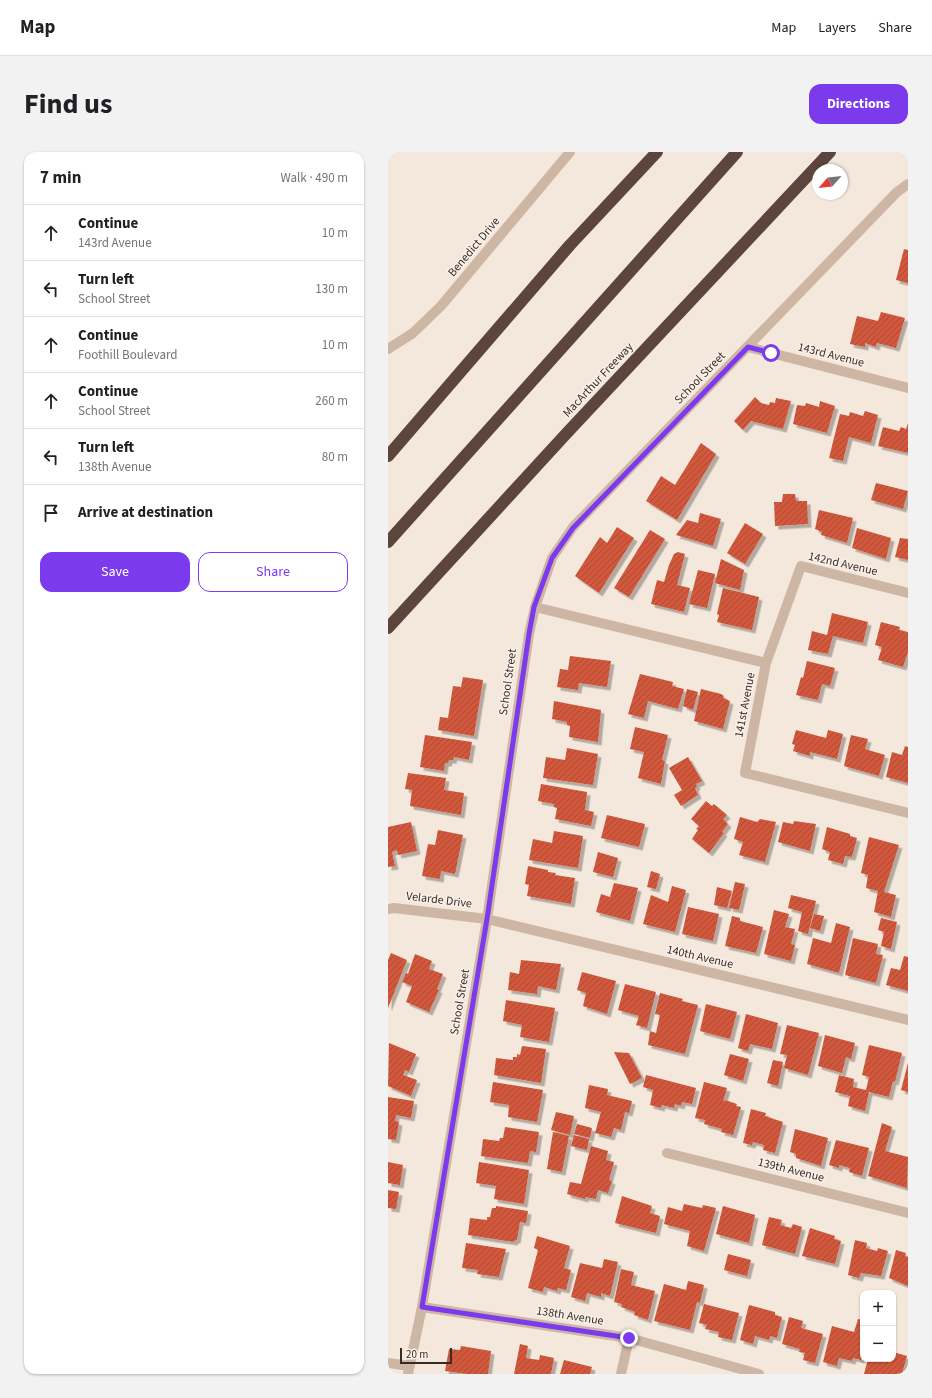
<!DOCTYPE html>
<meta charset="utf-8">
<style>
body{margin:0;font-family:"Source Sans 3",sans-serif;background:#f2f2f2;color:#202124}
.controls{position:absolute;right:12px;bottom:12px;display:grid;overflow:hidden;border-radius:8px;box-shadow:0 1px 3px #0004}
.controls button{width:36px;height:36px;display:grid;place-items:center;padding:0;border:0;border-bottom:1px solid #e0e0e0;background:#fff;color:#202124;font:20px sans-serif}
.compass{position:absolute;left:424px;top:12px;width:36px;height:36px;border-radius:50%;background:#fff;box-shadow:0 1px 3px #0004;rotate:243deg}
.scale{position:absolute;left:12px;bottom:10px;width:52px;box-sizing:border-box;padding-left:4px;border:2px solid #392c27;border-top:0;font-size:11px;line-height:14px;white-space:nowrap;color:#392c27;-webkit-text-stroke:3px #fbf1e8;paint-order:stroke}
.stop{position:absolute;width:12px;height:12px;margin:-9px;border:3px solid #7c3aed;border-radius:50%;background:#fff}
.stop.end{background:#7c3aed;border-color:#fff;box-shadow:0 1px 4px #0008}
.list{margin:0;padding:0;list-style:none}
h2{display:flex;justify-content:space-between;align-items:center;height:52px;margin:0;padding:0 16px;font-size:17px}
h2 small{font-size:13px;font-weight:400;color:#757577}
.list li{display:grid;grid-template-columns:26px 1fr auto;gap:12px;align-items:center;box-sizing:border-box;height:56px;padding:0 16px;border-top:1px solid #e0e0e0}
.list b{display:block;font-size:15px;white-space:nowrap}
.list p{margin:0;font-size:13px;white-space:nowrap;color:#757577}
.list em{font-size:13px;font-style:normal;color:#757577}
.actions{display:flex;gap:8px;padding:12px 16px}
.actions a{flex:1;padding:9px 0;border:1px solid #7c3aed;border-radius:12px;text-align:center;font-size:14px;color:#7c3aed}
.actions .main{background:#7c3aed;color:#fff}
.icon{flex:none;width:22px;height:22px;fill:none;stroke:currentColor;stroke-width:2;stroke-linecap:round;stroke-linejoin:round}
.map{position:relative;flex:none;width:520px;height:1222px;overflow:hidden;border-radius:12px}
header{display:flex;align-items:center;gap:24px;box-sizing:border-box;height:56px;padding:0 20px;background:#fff;border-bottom:1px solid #e0e0e0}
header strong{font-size:19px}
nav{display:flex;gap:22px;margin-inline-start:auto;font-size:14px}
.intro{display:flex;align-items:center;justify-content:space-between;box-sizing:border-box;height:96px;padding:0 24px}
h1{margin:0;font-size:28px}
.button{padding:10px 18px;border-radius:12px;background:#7c3aed;color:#fff;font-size:14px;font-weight:700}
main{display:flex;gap:24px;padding:0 24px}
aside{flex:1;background:#fff;border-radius:12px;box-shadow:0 1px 3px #0004}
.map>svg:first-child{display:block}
.building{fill:url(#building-hatch);filter:url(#shadow)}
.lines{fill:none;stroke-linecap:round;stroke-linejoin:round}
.street{stroke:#ceb6a5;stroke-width:10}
.highway{stroke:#5b453d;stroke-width:12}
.route{stroke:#7c3aed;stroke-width:5}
.labels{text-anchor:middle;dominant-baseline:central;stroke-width:3;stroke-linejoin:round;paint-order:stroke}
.street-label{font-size:12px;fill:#392c27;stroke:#fbf1e8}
</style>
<header>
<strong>Map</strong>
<nav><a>Map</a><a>Layers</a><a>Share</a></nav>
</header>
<div class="intro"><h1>Find us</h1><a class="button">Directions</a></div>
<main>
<aside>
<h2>7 min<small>Walk · 490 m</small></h2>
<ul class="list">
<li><svg class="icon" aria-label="ahead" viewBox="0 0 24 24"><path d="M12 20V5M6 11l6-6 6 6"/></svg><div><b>Continue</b><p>143rd Avenue</p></div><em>10 m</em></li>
<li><svg class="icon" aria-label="left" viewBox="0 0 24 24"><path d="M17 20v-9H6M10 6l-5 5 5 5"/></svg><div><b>Turn left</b><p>School Street</p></div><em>130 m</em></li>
<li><svg class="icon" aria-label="ahead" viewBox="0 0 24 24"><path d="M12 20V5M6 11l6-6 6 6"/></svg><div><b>Continue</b><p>Foothill Boulevard</p></div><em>10 m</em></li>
<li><svg class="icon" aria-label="ahead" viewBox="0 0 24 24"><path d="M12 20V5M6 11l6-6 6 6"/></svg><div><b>Continue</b><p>School Street</p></div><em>260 m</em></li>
<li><svg class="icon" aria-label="left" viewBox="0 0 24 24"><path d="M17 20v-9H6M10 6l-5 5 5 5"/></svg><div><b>Turn left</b><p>138th Avenue</p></div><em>80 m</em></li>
<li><svg class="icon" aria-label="arrive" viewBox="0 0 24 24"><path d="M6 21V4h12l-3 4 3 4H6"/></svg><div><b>Arrive at destination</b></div></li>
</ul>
<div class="actions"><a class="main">Save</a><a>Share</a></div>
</aside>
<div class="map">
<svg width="520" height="1222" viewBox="0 0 520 1222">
<defs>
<pattern id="building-hatch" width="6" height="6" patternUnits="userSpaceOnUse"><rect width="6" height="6" fill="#d1593c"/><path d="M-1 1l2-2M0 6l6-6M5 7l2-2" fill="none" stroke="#ab4a32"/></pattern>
<filter id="shadow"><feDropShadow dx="3.5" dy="3.5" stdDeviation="0" flood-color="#0004"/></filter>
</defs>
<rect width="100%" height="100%" fill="#f4e7db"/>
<!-- building -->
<path class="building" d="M516,97L520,98V131L508,128Z
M493,160L517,166L508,196L489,191L488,195L477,191V195L462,192L469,164L490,169Z
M367,245L373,251L381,253L382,250L387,251L388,246L403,249L395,277L363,269L355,278L346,269Z
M432,249L447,254L439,281L405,272L409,253L417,254L418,251L431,255Z
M477,259L490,263L483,291L461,285L455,309L441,306L452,262L461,264L462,260L475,264Z
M520,271V301L490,294L495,275L511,279L513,275L518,277Z
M313,291L328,302L289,368L258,349L273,324L287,333Z
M488,331L520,339L515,357L483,348Z
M395,342H407L408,349H419L420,372L387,374L386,350H394Z
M431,358L465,366L459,391L433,383L434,380L427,377Z
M312,361L333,367L325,394L288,383L299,368L310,371Z
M357,371L375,382L357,412L339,401Z
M229,375L246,386L211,441L187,424L212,385L219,391Z
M469,376L503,386L498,407L464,396Z
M262,378L277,387L241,445L226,436Z
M512,386L520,387V408L507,405Z
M290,400L297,402L289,433L302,436L296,460L263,452L269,428L276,430L281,413L286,402Z
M333,407L356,418L352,438L327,431Z
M310,418L327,422L319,456L301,452Z
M335,436L371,445L364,478L329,470L331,463L329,462Z
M444,461L480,470L475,491L445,484L440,502L420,498L424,479L439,483Z
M493,470L512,475L511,478L520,480V500L515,515L490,508L494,495L487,493Z
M182,504L223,509L219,535L191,531L190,538L169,535L172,517L180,518Z
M419,509L447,516L442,534L434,532L430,548L408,543L413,525L415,526Z
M252,522L285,530L284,534L296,537L290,557L260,549L256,566L240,562Z
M75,525L95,528L86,584L50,578L52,565L60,566L65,534L73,535Z
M299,537L310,540L305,558L295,554Z
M313,537L333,542L336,544L335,546L342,549L335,577L306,569Z
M166,549L213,558L210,590L181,585L182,574L179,573V570L164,567Z
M247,575L280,583L274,608L277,609L273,632L250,626L256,600L242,597Z
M408,578L438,586L440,578L455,582L449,607L422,600V604L405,599L407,593L404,592Z
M37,583L84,590L81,608L66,605L65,608H61L60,611H57L56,619L32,615Z
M463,583L480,587L477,597L497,603L491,624L456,614Z
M517,594L520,595V631L498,625L504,600L514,603Z
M179,596L210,602L205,633L155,626L158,605L177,608Z
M300,605L314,629L308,632L309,634L307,636L310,643L293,654L286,643L294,638L281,616Z
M20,621L58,626L56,638L76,641L73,663L22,654L24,638L17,637Z
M153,632L199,640L197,658L206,660L203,674L167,667L169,656L166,655V652L150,649Z
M318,649L324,654L326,652L339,663L335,667L340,672L334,680L336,681L321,701L304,687L310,678L308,677L311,674L303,667Z
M219,663L257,672L251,695L213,686Z
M352,665L369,670L372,667L388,670L377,710L351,703L355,690L346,687Z
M406,669L428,672L422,699L390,690L395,670L405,672Z
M23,670L29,699L10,703L9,698L4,700L7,714L0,715V675Z
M439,675L462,682V684L469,686L464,705L457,704L455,712L440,708L442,700L434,697Z
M50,678L75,683L67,722L53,719L52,727L34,724L40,692L47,693Z
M166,679L195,684L190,716L141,708L145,687L164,691Z
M481,685L511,693L496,740L508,743L503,765L486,760L490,739L478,736L480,723L473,721Z
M210,700L230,706L225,725L205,720Z
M140,714L160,718V720L168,721L167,723L187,726L183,752L139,744L141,733L137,732Z
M263,719L272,722L268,737L259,735Z
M347,730L357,732L351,758L341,756Z
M226,731L250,736L242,769L208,760L213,742L222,745Z
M284,734L298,738L287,780L255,772L263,743L280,750Z
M329,735L344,739L339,756L326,753Z
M403,743L428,749L420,782L410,779L414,760L400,756Z
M300,755L331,762L325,789L294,782Z
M386,758L401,762L397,775L407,777L403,792L407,793L403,809L376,802Z
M426,762L436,764L432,779L422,776Z
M344,764L352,766V769L375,775L368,801L337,794Z
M493,766L509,770L503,797L493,794L496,780L490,778Z
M448,771L462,775L451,821L419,812L425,786L443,791Z
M465,786L490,792L488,802L495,803L488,831L457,823Z
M3,801L19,808L0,856V808Z
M27,802L44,809L41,817L55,822L49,837L51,838L41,860L18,850L24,834L14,830L18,821L20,822Z
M516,804L520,805V839L498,833L503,816L512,818Z
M133,808L173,812L168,838L150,834L149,842L120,838L122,820L131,822Z
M194,820L228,829L219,862L195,854L198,841L189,838Z
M237,832L268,840L259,876L248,873L251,864L230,858Z
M272,841L295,847L294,849L310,853L297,902L260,893L262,879L268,881L272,863L267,862Z
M118,848L167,856L161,890L132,885L134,873L115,869Z
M318,852L349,860L342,887L312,879Z
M358,862L390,871L384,897L362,892L360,899L350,896Z
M399,873L431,881L420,923L396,916L399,903L392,902Z
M437,883L467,891L463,907L458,905L454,921L430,914Z
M1,891L28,902L21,920L17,918L15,923L29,928L23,944L0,934Z
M481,893L514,901L507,930L505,929L501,945L481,940L477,959L460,954L462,944L447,940L451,923L466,927L465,935L478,938L481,925L474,923Z
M134,894L158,897L153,931L106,923L108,906L125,908V905H129V902L132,903Z
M226,900L241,901L254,926L242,932Z
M342,902L361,907L355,929L336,923Z
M385,908L395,910L390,934L379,931Z
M520,911V940L513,938Z
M258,923L308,936L304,952L294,950L293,954L287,952L286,956L274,953L273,956L262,953L265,938L255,935Z
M105,930L155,938L149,970L120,965L121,953L102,950Z
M316,930L339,936L335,950L337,948L349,952L348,954L353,955L345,983L333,980L334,977L316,972L317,968L307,966Z
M201,933L220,937L219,943L244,949L241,961L237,960L233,978L226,976L223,985L207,981L213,960L197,956Z
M0,945L26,949L23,966L8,963L7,969L11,970L8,988L0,987Z
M363,957L378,961L377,964L395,970L387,1001L375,998L376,993L365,990L364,993L355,991Z
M168,960L186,964L182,983L163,978Z
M494,971L504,975L497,999L520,1005L519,1036L480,1024Z
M189,972L204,976L202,986L186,982Z
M117,975L151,980L148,1000L142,999L140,1011L93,1004L95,987L111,989L112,986H115Z
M407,977L440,986L433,1014L408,1006V1002L402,1000Z
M165,980L181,984L174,1020L159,1017Z
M186,983L201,987L199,998L183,994Z
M448,988L481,996L474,1024L461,1020L462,1016L451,1013V1016L441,1013Z
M203,994L220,999L218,1008L226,1010L221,1028L224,1029L220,1041L210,1038L208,1047L197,1045V1047L179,1042L182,1030L193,1032Z
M0,1010L15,1013L12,1033L0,1031Z
M91,1010L141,1018L136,1052L106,1047L108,1034L88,1031Z
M0,1038L11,1040L8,1057L0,1056Z
M234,1044L264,1054L262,1061L272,1064L268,1081L227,1071Z
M296,1052L314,1056L315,1053L328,1056L316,1099L299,1094L302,1079L276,1072L280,1055L294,1059Z
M108,1054L140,1059L138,1071L132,1070L129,1088H127L126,1090L80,1083L82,1066L99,1068V1065H102L104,1056H108Z
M335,1054L367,1063L361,1091L328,1082Z
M381,1065L394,1068L392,1073L403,1076L405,1072L414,1075L407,1102L374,1093Z
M422,1076L447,1084L446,1087L453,1089L447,1112L414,1104Z
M149,1084L182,1094L176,1116L183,1118L178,1138L170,1136L169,1139L156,1135L155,1140L140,1136L150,1098L146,1096Z
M467,1088L479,1091L478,1096L489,1099L490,1096L500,1099L493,1124L473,1121L471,1126L460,1123Z
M78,1091L118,1097L111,1125L89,1122L90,1118L74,1116Z
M508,1098L518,1101L517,1104L520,1105V1134L501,1126Z
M340,1102L363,1108L359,1124L336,1118Z
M216,1107L230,1110L222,1144L213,1141V1145L199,1141L197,1149L183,1145L192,1111L214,1116Z
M233,1117L246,1120L243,1133L267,1139L260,1168L246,1163L247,1160L233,1155L234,1152L226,1150Z
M300,1129L316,1133L312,1151L309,1150L302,1178L266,1169L276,1132L298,1138Z
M316,1152L351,1161L344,1188L330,1185L331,1180L317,1177L319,1173L311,1171Z
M361,1153L387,1160V1163L394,1165L389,1186L382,1184L381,1188L367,1184L365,1192L352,1188Z
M401,1165L415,1169L413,1176L435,1182L427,1211L415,1208L417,1201L411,1200L412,1197L394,1192Z
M470,1167L475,1168V1201L473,1208L465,1206L464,1209L451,1206L449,1214L435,1210L444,1174L466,1180Z
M132,1192L140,1194L138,1206L151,1208L152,1203L166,1206L163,1222H126Z
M73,1194L103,1199L100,1222H79L57,1219L61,1197L72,1198Z
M505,1200L519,1204L514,1222H476L480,1207H505Z
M176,1208L204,1215L202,1222H172Z"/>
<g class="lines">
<!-- street -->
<path class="street" d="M360,195L520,236
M0,197L25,181L53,154L182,0
M520,441L413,414L378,511L357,621L520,661
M147,455L378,511
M0,757L6,756L99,767L520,868
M279,1001L520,1061
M34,1155L241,1186L371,1222
M0,1211L22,1214
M20,1222L34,1155L99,767L141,482L147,455L164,406L185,375L509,40L520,32
M233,1222L241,1186"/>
<!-- highway -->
<path class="highway" d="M0,304L182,93L269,0
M0,390L349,0
M0,476L177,283L442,0"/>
</g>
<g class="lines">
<!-- route -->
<path class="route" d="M241,1186L34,1155L99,767L141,482L146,455L164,406L185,376L360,195L383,201"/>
</g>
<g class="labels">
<!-- street labels -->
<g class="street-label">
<text transform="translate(86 95) rotate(-50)">Benedict Drive</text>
<text transform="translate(443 203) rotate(14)">143rd Avenue</text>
<text transform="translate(312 226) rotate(-46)">School Street</text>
<text transform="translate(210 228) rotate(-47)">MacArthur Freeway</text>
<text transform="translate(455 412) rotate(13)">142nd Avenue</text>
<text transform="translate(120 530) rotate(-82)">School Street</text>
<text transform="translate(357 553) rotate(-79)">141st Avenue</text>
<text transform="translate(51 748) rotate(7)">Velarde Drive</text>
<text transform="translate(312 805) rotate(13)">140th Avenue</text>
<text transform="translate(72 850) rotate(-80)">School Street</text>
<text transform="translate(403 1018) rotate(14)">139th Avenue</text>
<text transform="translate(182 1164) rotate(9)">138th Avenue</text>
</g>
</g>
</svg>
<div class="controls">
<button>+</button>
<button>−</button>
</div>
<svg class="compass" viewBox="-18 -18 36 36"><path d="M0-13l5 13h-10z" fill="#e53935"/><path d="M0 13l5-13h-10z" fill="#757577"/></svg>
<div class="scale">20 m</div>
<div class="stop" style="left:383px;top:201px"></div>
<div class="stop end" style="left:241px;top:1186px"></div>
</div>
</main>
